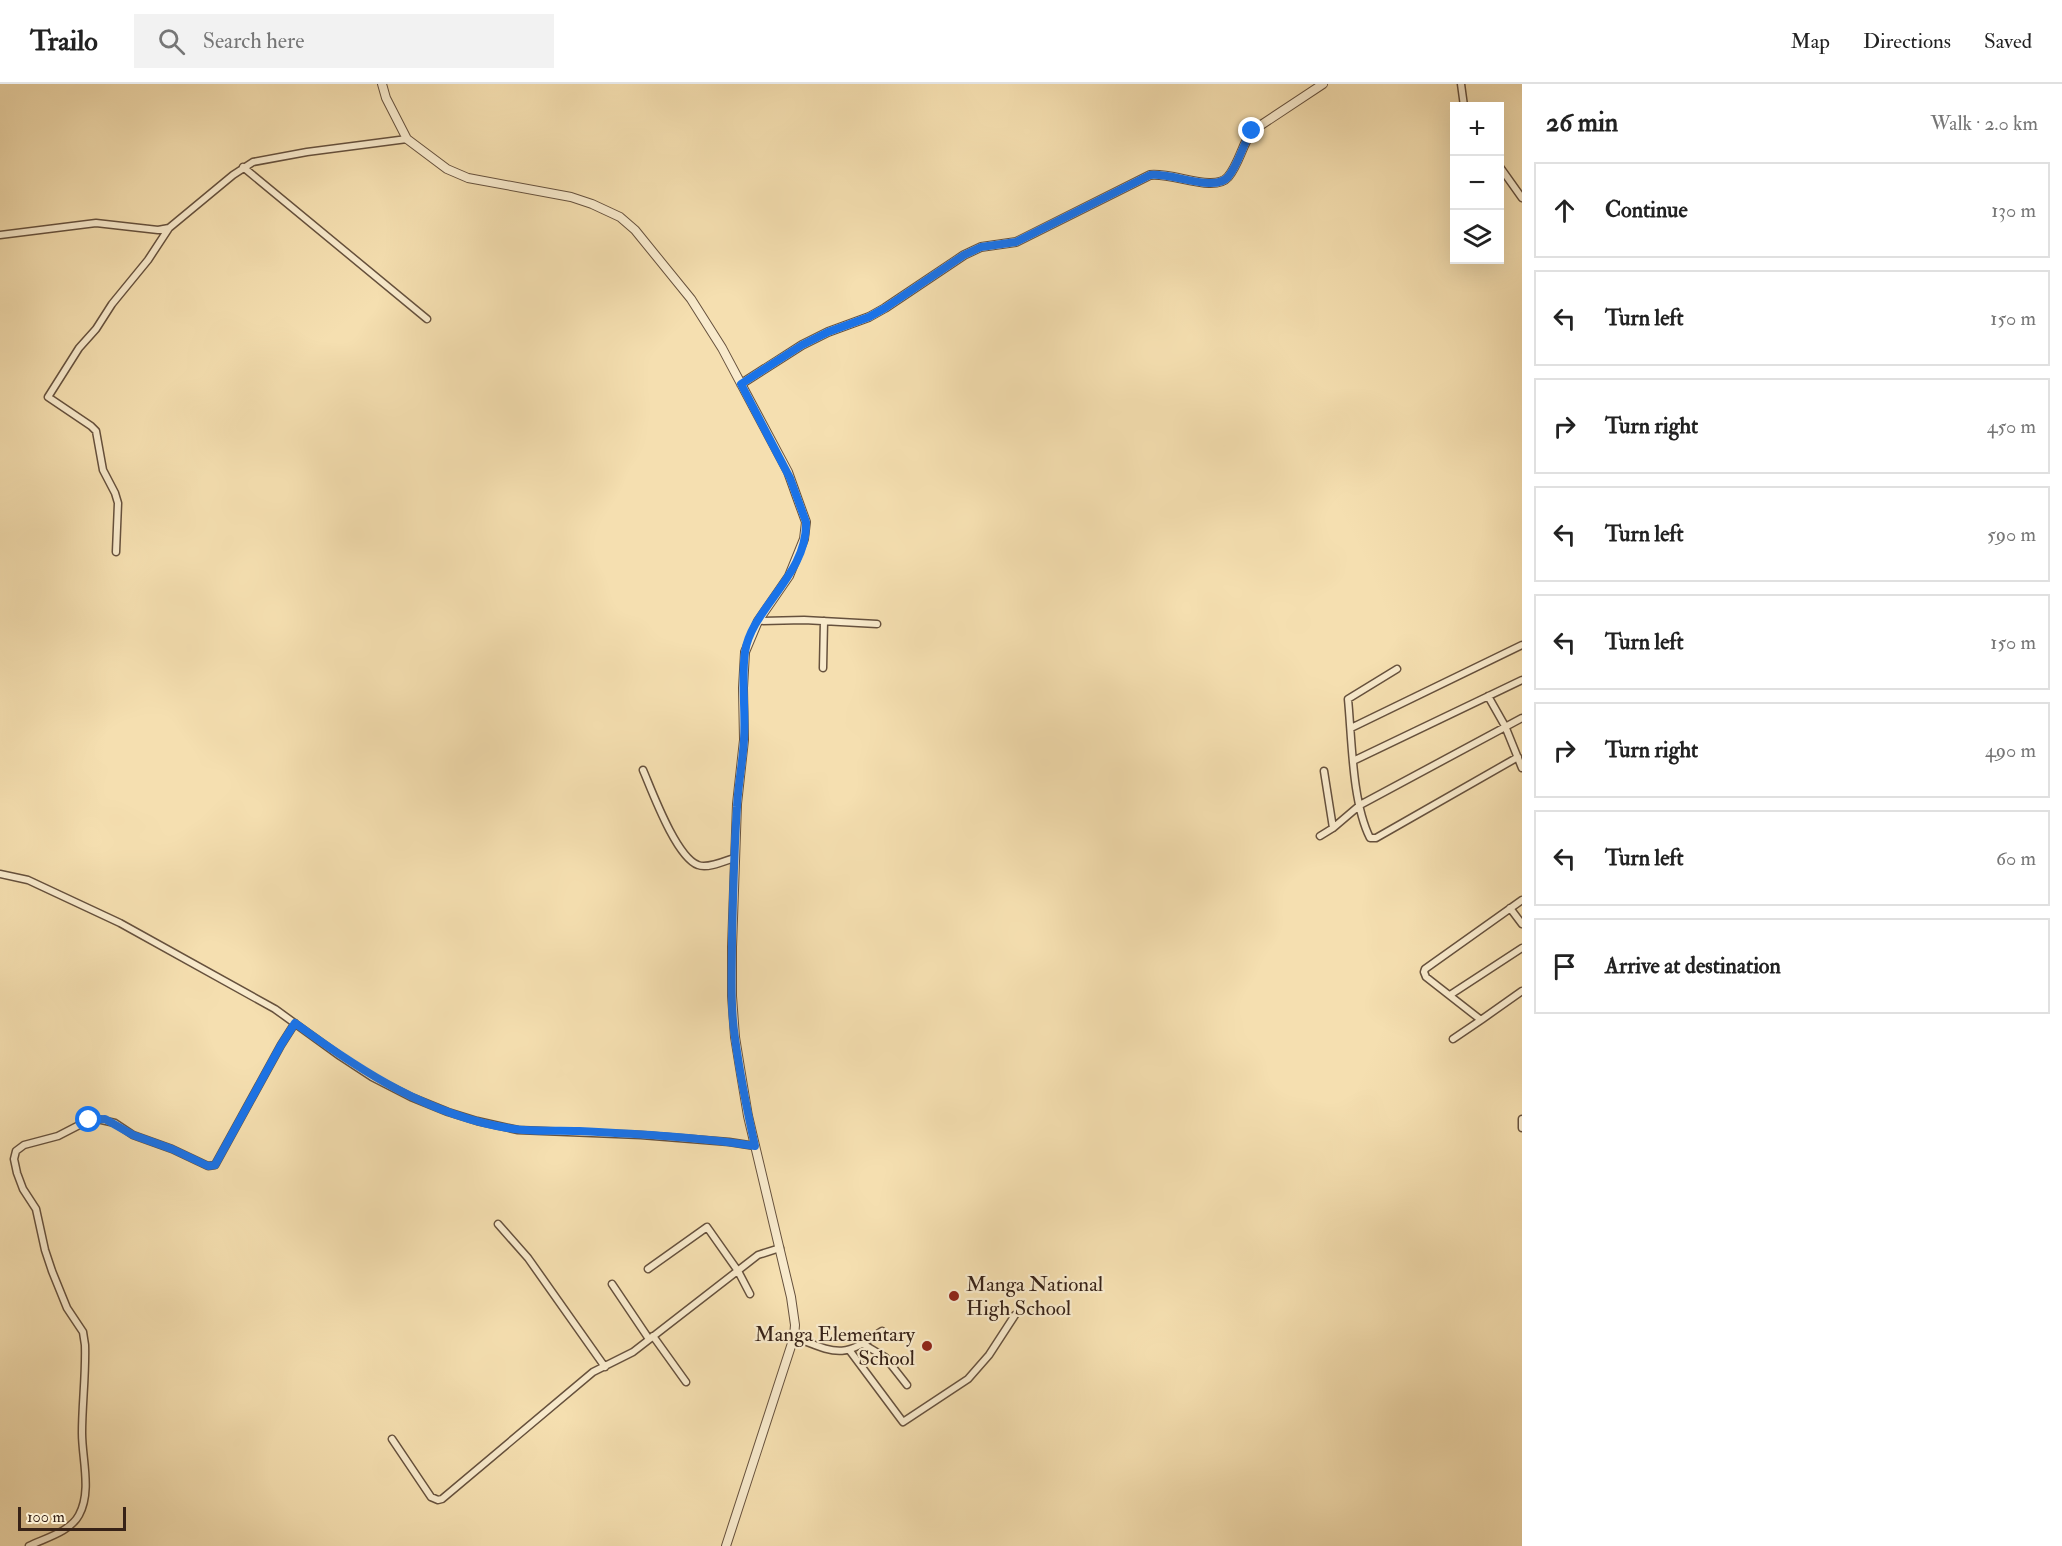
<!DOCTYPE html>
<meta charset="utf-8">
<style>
body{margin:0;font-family:"IM FELL Double Pica",serif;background:#f2f2f2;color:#222}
.controls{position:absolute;right:18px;top:18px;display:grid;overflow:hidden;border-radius:0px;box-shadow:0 6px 24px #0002}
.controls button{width:54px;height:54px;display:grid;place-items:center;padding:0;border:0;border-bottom:2px solid #e0e0e0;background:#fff;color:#222;font:30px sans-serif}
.scale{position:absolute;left:18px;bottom:15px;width:108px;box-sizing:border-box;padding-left:6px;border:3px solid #372217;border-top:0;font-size:16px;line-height:21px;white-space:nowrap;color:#372217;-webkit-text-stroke:4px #f8eacc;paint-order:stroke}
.stop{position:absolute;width:18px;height:18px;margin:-14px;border:4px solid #1a73e8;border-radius:50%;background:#fff}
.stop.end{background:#1a73e8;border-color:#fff;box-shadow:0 2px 6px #0008}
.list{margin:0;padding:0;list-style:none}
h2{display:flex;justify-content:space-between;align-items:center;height:78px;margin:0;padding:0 24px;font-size:26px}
h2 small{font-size:20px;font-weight:400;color:#767676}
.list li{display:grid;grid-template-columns:39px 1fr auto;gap:18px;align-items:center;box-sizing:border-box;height:96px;margin:0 12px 12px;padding:0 12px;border:2px solid #e0e0e0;border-radius:0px}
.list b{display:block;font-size:22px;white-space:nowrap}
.list em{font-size:20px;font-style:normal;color:#767676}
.icon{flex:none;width:33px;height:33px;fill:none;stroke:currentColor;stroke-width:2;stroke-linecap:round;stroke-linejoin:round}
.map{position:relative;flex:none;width:1522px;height:1462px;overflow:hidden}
header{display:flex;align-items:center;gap:36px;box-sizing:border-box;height:84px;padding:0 30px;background:#fff;border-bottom:2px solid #e0e0e0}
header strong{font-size:28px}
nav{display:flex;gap:33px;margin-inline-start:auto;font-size:21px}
.search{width:420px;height:54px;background:#f2f2f2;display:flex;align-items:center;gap:15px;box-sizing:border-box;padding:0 21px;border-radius:0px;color:#767676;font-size:22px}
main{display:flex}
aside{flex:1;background:#fff}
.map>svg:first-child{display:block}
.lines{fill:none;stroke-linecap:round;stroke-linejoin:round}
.minor-casing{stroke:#66513d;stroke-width:9}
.tertiary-casing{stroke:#66513d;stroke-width:10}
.minor{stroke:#f8eacc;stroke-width:6}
.tertiary{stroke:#f8eacc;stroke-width:8}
.route{stroke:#1a73e8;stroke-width:8}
.poi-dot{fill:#8f2418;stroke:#f8eacc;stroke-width:2}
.labels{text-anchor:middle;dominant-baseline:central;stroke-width:4.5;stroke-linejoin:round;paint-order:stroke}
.poi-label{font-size:21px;fill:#372217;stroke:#f8eacc;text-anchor:start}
</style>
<header>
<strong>Trailo</strong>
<div class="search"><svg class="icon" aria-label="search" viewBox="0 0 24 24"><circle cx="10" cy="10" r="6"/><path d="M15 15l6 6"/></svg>Search here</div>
<nav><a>Map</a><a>Directions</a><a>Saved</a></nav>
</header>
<main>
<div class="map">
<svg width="1522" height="1462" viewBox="0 0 1522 1462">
<rect width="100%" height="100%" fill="#f5dfb0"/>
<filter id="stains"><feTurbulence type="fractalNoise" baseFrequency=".00333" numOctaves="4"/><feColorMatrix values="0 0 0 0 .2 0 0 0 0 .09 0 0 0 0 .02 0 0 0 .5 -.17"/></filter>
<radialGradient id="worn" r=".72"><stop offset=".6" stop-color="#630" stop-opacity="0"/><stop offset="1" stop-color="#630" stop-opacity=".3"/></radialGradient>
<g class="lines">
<!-- minor casing -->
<g class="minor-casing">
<path id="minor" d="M1461,0L1464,22
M243,83L427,235
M1500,83L1522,114
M0,151L96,139L158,146L169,144L233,91L253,78L307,68L407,55
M116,468L118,419L115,409L103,386L96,347L91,342L48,313L79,264L96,245L112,220L148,176L169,144
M758,537L804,536L877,540
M823,584L824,537
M1397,585L1348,615C1352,656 1352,718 1370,754H1376L1518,673
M1488,612L1505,642L1522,684
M1351,644L1522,561
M1353,677L1522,596
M643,686C652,707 676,773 698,781C707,785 725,777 734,774
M1324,687L1333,744
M1320,752L1333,744L1360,721L1522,634
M0,790L28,796L120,839L275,925L340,972L372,993L411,1013L448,1028L477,1037L518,1046L641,1051L729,1058L755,1062
M1510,824L1522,840
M1450,911L1522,864
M1481,936L1522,907
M1453,955L1481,936L1426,893L1424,888L1425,885L1522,816
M1522,1035V1044
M498,1140L528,1174L605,1283
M648,1185L707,1143L738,1187L750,1210
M612,1200L649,1255
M653,1252L686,1298
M794,1253C838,1270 842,1275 882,1247
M863,1260L885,1273L907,1301
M850,1267L903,1338L968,1295L989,1271L1015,1231
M392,1355L431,1413L438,1416L442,1415L593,1288L633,1268L758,1171L780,1164
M29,1462C45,1454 70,1448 79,1431C92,1407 82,1375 82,1349C82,1320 86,1290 85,1261L83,1248L67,1224L52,1187L45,1166L36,1125L23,1105L17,1089L14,1075L16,1067L24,1061L58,1052L89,1036L97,1035L115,1039L133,1051L172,1065L208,1082L215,1081L281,961L295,939"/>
</g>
<!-- tertiary casing -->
<g class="tertiary-casing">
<path id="tertiary" d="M382,0L386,14L407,55L447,85L468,94L571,113L592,120L620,133L635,146L691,215L722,264L788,388L798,416L806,438L804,455L789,492L758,537L745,568L743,604L744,656L737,720L732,863V912L735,953L741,990L748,1032L791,1213L795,1241L794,1253L726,1462
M741,300L802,261L828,248L869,233L885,224L964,171L981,163L1016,158L1150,91C1173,88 1214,109 1228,93C1239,80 1242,61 1252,47L1323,0"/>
</g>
<!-- minor -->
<use href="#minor" class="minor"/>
<!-- tertiary -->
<use href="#tertiary" class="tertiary"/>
</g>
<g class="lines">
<!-- route -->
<path class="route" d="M89,1036L105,1035L133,1051L172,1065L208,1082L215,1081L281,961L295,939C362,988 431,1033 514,1045C536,1048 557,1046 578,1047C637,1050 697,1053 755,1062C747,1026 740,991 735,954C730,922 732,888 732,854C733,810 734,766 737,723C738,700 743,677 744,655C746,626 741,597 745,568C751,525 808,490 806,438L790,394L741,300L802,261L828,248L869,233L885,224L964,171L981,163L1016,158L1150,91C1172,88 1214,109 1228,93C1239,80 1242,61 1252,47"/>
</g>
<!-- markers -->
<g class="poi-dot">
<circle cx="954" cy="1212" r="6"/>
<circle cx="927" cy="1262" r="6"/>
</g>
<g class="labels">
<!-- poi labels -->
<g class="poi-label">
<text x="966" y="1200">Manga National<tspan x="966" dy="24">High School</tspan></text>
<text x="915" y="1250" text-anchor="end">Manga Elementary<tspan x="915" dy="24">School</tspan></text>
</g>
</g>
<rect width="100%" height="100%" filter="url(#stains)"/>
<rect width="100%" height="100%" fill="url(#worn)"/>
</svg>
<div class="controls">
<button>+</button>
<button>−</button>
<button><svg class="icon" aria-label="layers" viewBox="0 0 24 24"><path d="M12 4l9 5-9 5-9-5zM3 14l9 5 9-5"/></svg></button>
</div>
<div class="scale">100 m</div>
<div class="stop" style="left:89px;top:1036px"></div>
<div class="stop end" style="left:1252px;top:47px"></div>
</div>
<aside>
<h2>26 min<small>Walk · 2.0 km</small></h2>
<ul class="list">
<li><svg class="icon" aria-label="ahead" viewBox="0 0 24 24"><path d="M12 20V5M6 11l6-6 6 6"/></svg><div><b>Continue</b></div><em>130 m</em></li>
<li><svg class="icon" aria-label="left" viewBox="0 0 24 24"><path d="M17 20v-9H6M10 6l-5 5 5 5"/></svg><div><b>Turn left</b></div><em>150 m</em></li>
<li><svg class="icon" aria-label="right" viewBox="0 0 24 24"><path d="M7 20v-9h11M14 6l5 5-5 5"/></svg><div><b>Turn right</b></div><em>450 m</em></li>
<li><svg class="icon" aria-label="left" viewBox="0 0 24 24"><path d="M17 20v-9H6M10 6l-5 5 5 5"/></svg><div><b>Turn left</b></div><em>590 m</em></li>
<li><svg class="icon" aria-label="left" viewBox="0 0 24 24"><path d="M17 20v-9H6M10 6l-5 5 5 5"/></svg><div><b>Turn left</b></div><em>150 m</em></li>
<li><svg class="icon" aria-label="right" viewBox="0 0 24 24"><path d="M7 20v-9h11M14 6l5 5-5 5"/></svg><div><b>Turn right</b></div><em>490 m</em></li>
<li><svg class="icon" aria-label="left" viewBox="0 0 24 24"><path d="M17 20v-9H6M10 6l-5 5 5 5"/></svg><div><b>Turn left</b></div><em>60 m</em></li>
<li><svg class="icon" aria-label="arrive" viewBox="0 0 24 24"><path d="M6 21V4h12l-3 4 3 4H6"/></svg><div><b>Arrive at destination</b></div></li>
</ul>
</aside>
</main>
